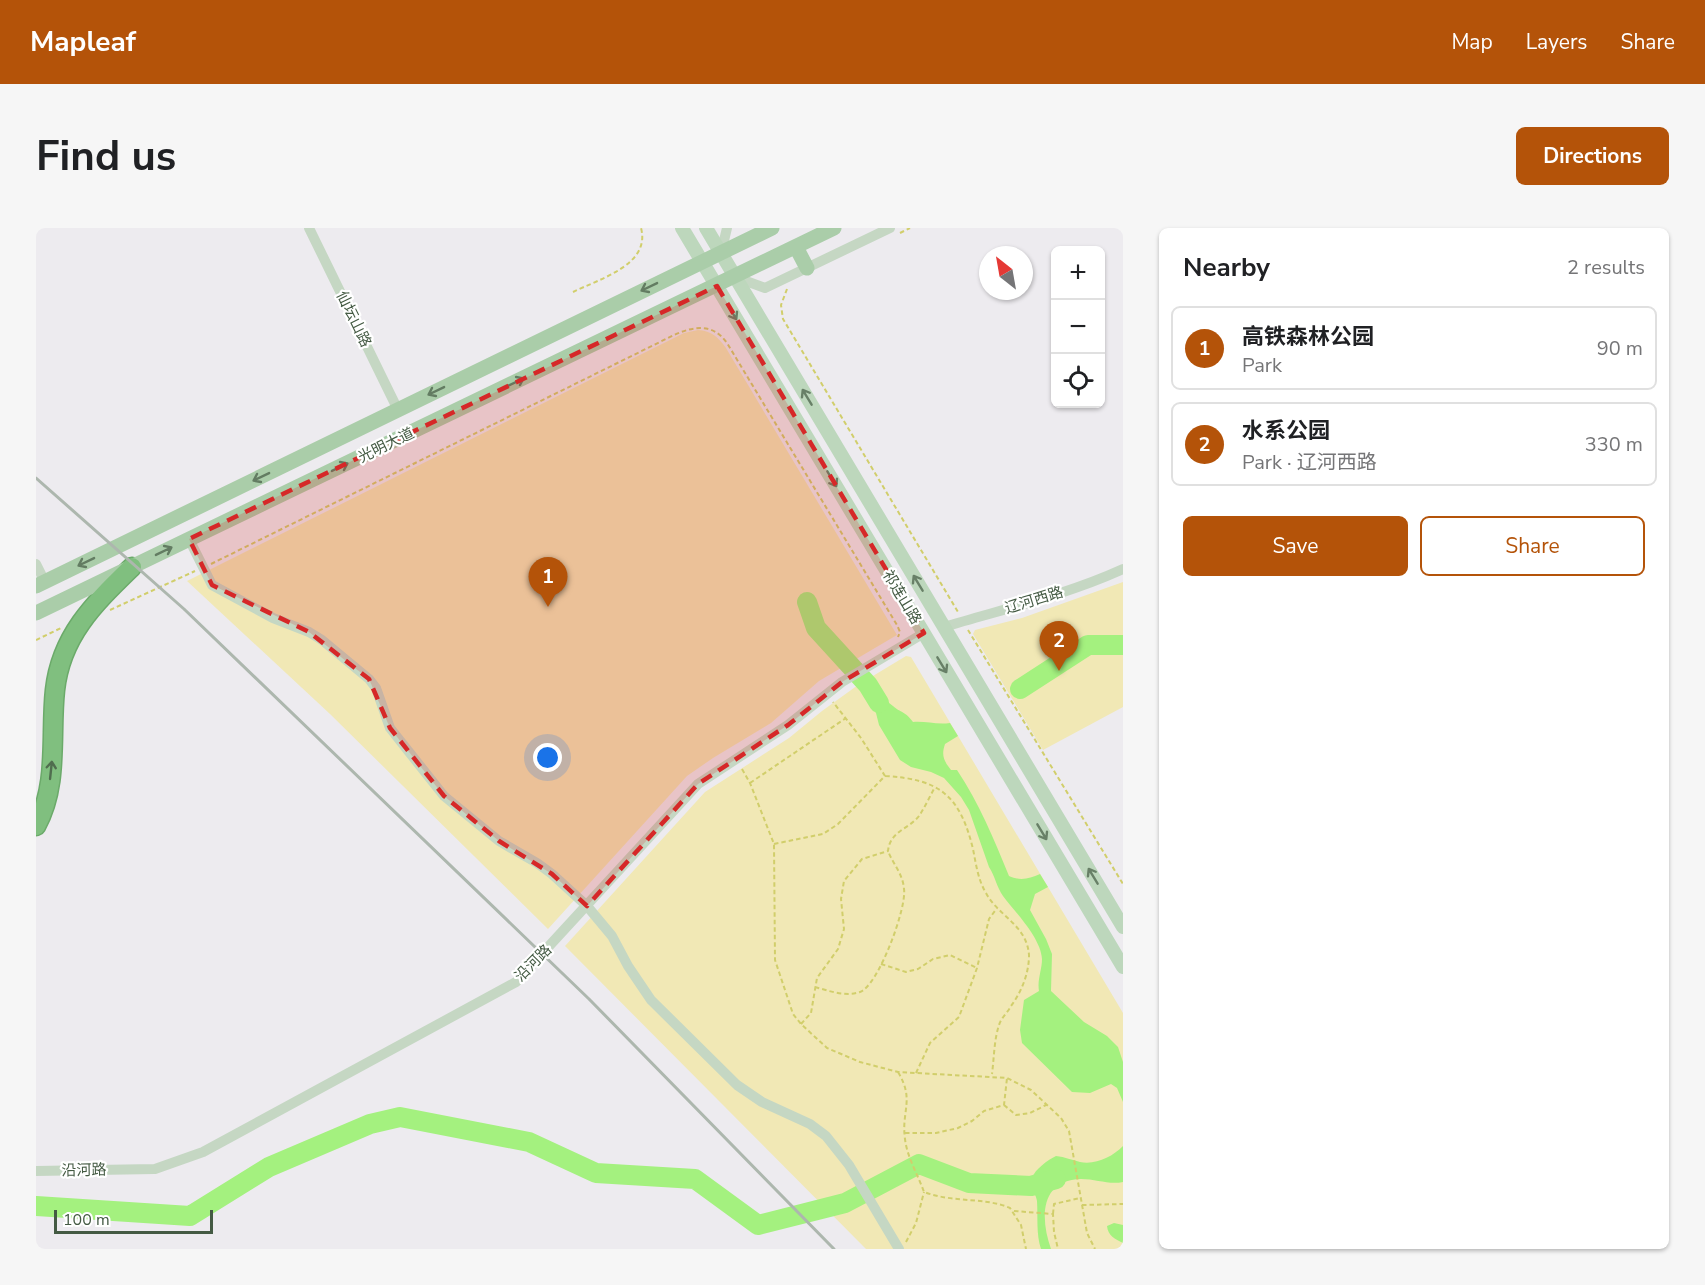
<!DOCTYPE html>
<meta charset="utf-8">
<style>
body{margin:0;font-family:"Nunito Sans","Noto Sans SC",sans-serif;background:#f6f6f6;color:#202124}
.controls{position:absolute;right:18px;top:18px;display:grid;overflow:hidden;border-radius:9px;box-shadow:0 2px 4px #0004}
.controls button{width:54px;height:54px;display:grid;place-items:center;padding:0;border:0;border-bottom:2px solid #e0e0e0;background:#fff;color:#202124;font:30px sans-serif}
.compass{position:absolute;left:943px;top:18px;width:54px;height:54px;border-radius:50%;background:#fff;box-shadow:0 2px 4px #0004;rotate:329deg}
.scale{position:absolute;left:18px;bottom:15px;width:159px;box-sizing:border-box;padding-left:6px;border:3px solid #445a43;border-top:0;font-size:16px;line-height:21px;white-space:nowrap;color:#445a43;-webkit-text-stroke:4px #fff;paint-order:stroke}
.you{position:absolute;left:512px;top:530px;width:21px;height:21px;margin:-15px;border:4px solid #fff;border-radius:50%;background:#1a73e8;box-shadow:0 0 0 9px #1a73e833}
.badge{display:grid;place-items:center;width:39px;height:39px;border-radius:50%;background:#b45309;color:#fff;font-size:20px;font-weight:700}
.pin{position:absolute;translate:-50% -50px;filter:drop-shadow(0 2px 3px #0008)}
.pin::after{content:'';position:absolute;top:32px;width:21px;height:18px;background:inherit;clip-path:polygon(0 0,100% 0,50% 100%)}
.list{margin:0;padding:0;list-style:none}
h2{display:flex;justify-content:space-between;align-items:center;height:78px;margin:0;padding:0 24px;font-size:26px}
h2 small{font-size:20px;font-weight:400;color:#757577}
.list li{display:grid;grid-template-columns:39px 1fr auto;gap:18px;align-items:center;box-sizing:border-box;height:84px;margin:0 12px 12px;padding:0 12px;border:2px solid #e0e0e0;border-radius:9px}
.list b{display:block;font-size:22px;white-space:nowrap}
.list p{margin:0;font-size:20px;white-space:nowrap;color:#757577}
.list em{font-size:20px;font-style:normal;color:#757577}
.actions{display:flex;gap:12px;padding:18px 24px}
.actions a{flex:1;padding:14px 0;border:2px solid #b45309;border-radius:9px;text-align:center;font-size:21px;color:#b45309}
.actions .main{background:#b45309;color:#fff}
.icon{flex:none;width:33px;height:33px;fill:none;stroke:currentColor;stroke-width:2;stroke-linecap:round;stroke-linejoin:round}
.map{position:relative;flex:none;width:1087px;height:1021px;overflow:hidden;border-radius:9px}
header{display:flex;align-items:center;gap:36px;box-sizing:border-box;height:84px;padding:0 30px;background:#b45309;color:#fff}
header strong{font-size:28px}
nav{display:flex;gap:33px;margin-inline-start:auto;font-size:21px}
.intro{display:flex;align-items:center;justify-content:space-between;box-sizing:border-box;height:144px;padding:0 36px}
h1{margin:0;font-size:42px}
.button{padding:15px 27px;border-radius:9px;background:#b45309;color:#fff;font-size:21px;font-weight:700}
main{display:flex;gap:36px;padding:0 36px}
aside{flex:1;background:#fff;border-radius:9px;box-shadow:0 2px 4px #0004}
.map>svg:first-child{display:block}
.green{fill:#f1e8b5}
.water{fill:#a4f17f}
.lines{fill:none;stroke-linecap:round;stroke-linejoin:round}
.river{stroke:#a4f17f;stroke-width:20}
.highway-casing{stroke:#6baa6a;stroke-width:21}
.path{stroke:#d1ce6b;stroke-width:2;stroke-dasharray:4.5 3;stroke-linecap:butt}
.street{stroke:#c5d7c3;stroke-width:10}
.secondary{stroke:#bdd7bc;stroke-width:14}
.primary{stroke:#aacda9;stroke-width:15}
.highway{stroke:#80bf7f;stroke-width:18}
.rail{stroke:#adb7ae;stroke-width:3}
.oneway{stroke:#637c62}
.oneway2{stroke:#688067}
.oneway3{stroke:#506e4f}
.marked{fill:#d62828;fill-opacity:0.2;stroke:#d62828;stroke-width:4.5;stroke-dasharray:12 8;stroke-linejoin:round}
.labels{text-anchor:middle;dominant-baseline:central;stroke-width:4.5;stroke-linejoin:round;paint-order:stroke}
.street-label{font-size:15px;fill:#445a43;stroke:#fff}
</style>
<header>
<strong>Mapleaf</strong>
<nav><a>Map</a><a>Layers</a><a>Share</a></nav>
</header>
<div class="intro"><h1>Find us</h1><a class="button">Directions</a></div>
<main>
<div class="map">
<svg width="1087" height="1021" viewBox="0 0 1087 1021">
<rect width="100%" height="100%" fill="#edebef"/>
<!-- green -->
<path class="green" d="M662,102C676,103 682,109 690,120L861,407L783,453L735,495L677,530L651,548L512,701L294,486L151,353L648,105Z
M1087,354V479L1007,522L937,406L939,402L986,390Z
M870,428L875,429L1087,785V1021H830L529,718L669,564L753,510L786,483L822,457Z"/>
<!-- water -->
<path class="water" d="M836,448C842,459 847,471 857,478C865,485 869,483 877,494C890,493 901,497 914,495L922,508L909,516C905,528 908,533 915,542H921C943,575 958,611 973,648C984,653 993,651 1004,646L1012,659L999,666L994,682L1010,711L1016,726L1015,763L1048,794L1071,808L1082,819L1087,834V874L1081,860L1075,856L1054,865L1036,864L986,815L984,802L988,772L1003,763C1001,752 1006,742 1006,731C1005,710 979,684 967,668C961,660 959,648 953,639L933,582L925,569L908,550L895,544L875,539L864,532L843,497L840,485L822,457Z
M1087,918V954C1073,957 1060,951 1045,951C1004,952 1004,990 1015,1021H1005C1000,1006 1002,989 1001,973C1000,965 992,959 996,950C999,941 1012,932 1020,928C1029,929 1036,932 1044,934C1060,937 1076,929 1087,918Z
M1078,995L1087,997V1015C1079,1011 1072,1008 1071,998Z"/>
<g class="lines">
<!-- river -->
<path class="river" d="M771,374L780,400L832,457L843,475
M984,461L1052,417H1087
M0,978L154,988L233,939L334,896L364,889L493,914L560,945L659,951L722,997L809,975L883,936L933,955L995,958L1020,951"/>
<!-- highway casing -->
<g class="highway-casing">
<path id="highway" d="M0,598C23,557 14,507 19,462C25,407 59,375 96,339"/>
</g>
<!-- path -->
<path class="path" d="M864,5L874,0
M751,61L745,77L747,91L922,384
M537,64C563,51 615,37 605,0
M175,336L638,107C658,98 677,95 691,115L861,397L864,404L862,409
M74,382L159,343
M932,402L1087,656
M0,412L25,400
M706,541L714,555L738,616L739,732L757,786L765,796L791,820L824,834L862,844L971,850L995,862L1025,890L1033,903L1051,1005L1059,1021
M849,548C903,551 924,567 937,621C940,636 942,652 950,665C962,688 991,697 993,727C993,745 986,763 975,778C972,784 965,790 963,797C958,812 958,831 956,846
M714,555L810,490
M738,616L787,606L802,596L849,548L825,510L797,474
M845,736L870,744L882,741L897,731L914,727L941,740
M779,759C793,763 810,769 824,764C842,758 871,680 868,661C867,646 857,636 852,623
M765,796L775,785L781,750L802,721L808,701L805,671L808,653L826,631L852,623C854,603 873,601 883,588C889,579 894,568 899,559
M862,844C879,872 865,883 869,911C871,929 882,947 888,964C917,975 949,969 974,980L985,997L990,1021
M880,845L894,815L923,789L941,740L953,691L961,680
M968,877L980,887L994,885L1010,877
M869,905H900L922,900L936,893L948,883L968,877L971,850
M1046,977L1087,976
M978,983L1017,986L1018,1004L1022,1021
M1017,986L1018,976L1044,970
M870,1014L880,995L888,964"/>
<!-- street -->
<path class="street" d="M273,0L362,182
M685,25L691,0
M699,49L729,60L854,0
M153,311L176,357L237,390L273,404L286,412L333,451L340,460L354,500L408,568L463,613L501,635L516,646L551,678L576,708L592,738L615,772L701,857L726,874L774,896L790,908L813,937L863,1021
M0,336L9,354
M908,399C968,381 1030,367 1087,341
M0,943L119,941L167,924L480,754L662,556L752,497L806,454L888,405"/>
<!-- secondary -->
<path class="secondary" d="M646,0L1087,739
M670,0L1087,699"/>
<!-- primary -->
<path class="primary" d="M760,19L771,40
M0,358L736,0
M0,385L798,0"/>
<!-- highway -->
<use href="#highway" class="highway"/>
<!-- rail -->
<path class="rail" d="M0,250L148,381L553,771L798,1021"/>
</g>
<!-- one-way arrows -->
<defs><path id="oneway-shaft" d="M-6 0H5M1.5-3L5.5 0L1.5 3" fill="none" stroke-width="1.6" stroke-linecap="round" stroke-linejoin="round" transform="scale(1.5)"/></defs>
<g class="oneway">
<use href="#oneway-shaft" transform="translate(613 59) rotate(154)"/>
<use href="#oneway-shaft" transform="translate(480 154) rotate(-26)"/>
<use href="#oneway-shaft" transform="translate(400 163) rotate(154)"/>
<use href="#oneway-shaft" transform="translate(304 239) rotate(-26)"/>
<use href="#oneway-shaft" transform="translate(225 249) rotate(154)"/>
<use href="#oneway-shaft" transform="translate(128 323) rotate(-26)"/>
<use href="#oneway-shaft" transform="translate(50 334) rotate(154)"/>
</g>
<g class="oneway2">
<use href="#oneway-shaft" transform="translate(696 84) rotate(59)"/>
<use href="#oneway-shaft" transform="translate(771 169) rotate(-121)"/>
<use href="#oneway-shaft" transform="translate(796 251) rotate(59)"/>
<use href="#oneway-shaft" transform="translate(882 355) rotate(-121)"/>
<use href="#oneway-shaft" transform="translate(906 437) rotate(59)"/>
<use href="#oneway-shaft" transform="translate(1006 604) rotate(59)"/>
<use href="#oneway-shaft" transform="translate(1057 648) rotate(-121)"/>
</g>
<use class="oneway3" href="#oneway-shaft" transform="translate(15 542) rotate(-84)"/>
<!-- marked area -->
<path class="marked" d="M681,58L888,405L806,454L752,497L662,556L551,678L516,646L463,613L408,568L354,500L333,451L273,404L176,357L153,311Z"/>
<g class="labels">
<!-- street labels -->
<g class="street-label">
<text transform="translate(318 91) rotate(64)">仙坛山路</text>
<text transform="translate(350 217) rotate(-26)">光明大道</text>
<text transform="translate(866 369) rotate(59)">祁连山路</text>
<text transform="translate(998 372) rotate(-17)">辽河西路</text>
<text transform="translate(497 735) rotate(-45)">沿河路</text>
<text transform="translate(48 942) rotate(-1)">沿河路</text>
</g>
</g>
</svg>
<div class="controls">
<button>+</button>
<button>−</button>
<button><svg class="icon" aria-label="locate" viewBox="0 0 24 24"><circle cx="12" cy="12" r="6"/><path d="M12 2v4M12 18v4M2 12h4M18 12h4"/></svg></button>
</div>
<svg class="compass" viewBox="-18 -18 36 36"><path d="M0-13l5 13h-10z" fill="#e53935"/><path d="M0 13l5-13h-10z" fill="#757577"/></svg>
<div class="scale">100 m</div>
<div class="you"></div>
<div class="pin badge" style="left:512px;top:379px">1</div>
<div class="pin badge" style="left:1023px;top:443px">2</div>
</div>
<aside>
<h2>Nearby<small>2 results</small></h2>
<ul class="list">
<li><span class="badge">1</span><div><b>高铁森林公园</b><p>Park</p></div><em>90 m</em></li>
<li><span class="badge">2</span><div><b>水系公园</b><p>Park · 辽河西路</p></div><em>330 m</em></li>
</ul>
<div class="actions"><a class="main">Save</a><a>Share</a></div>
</aside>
</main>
